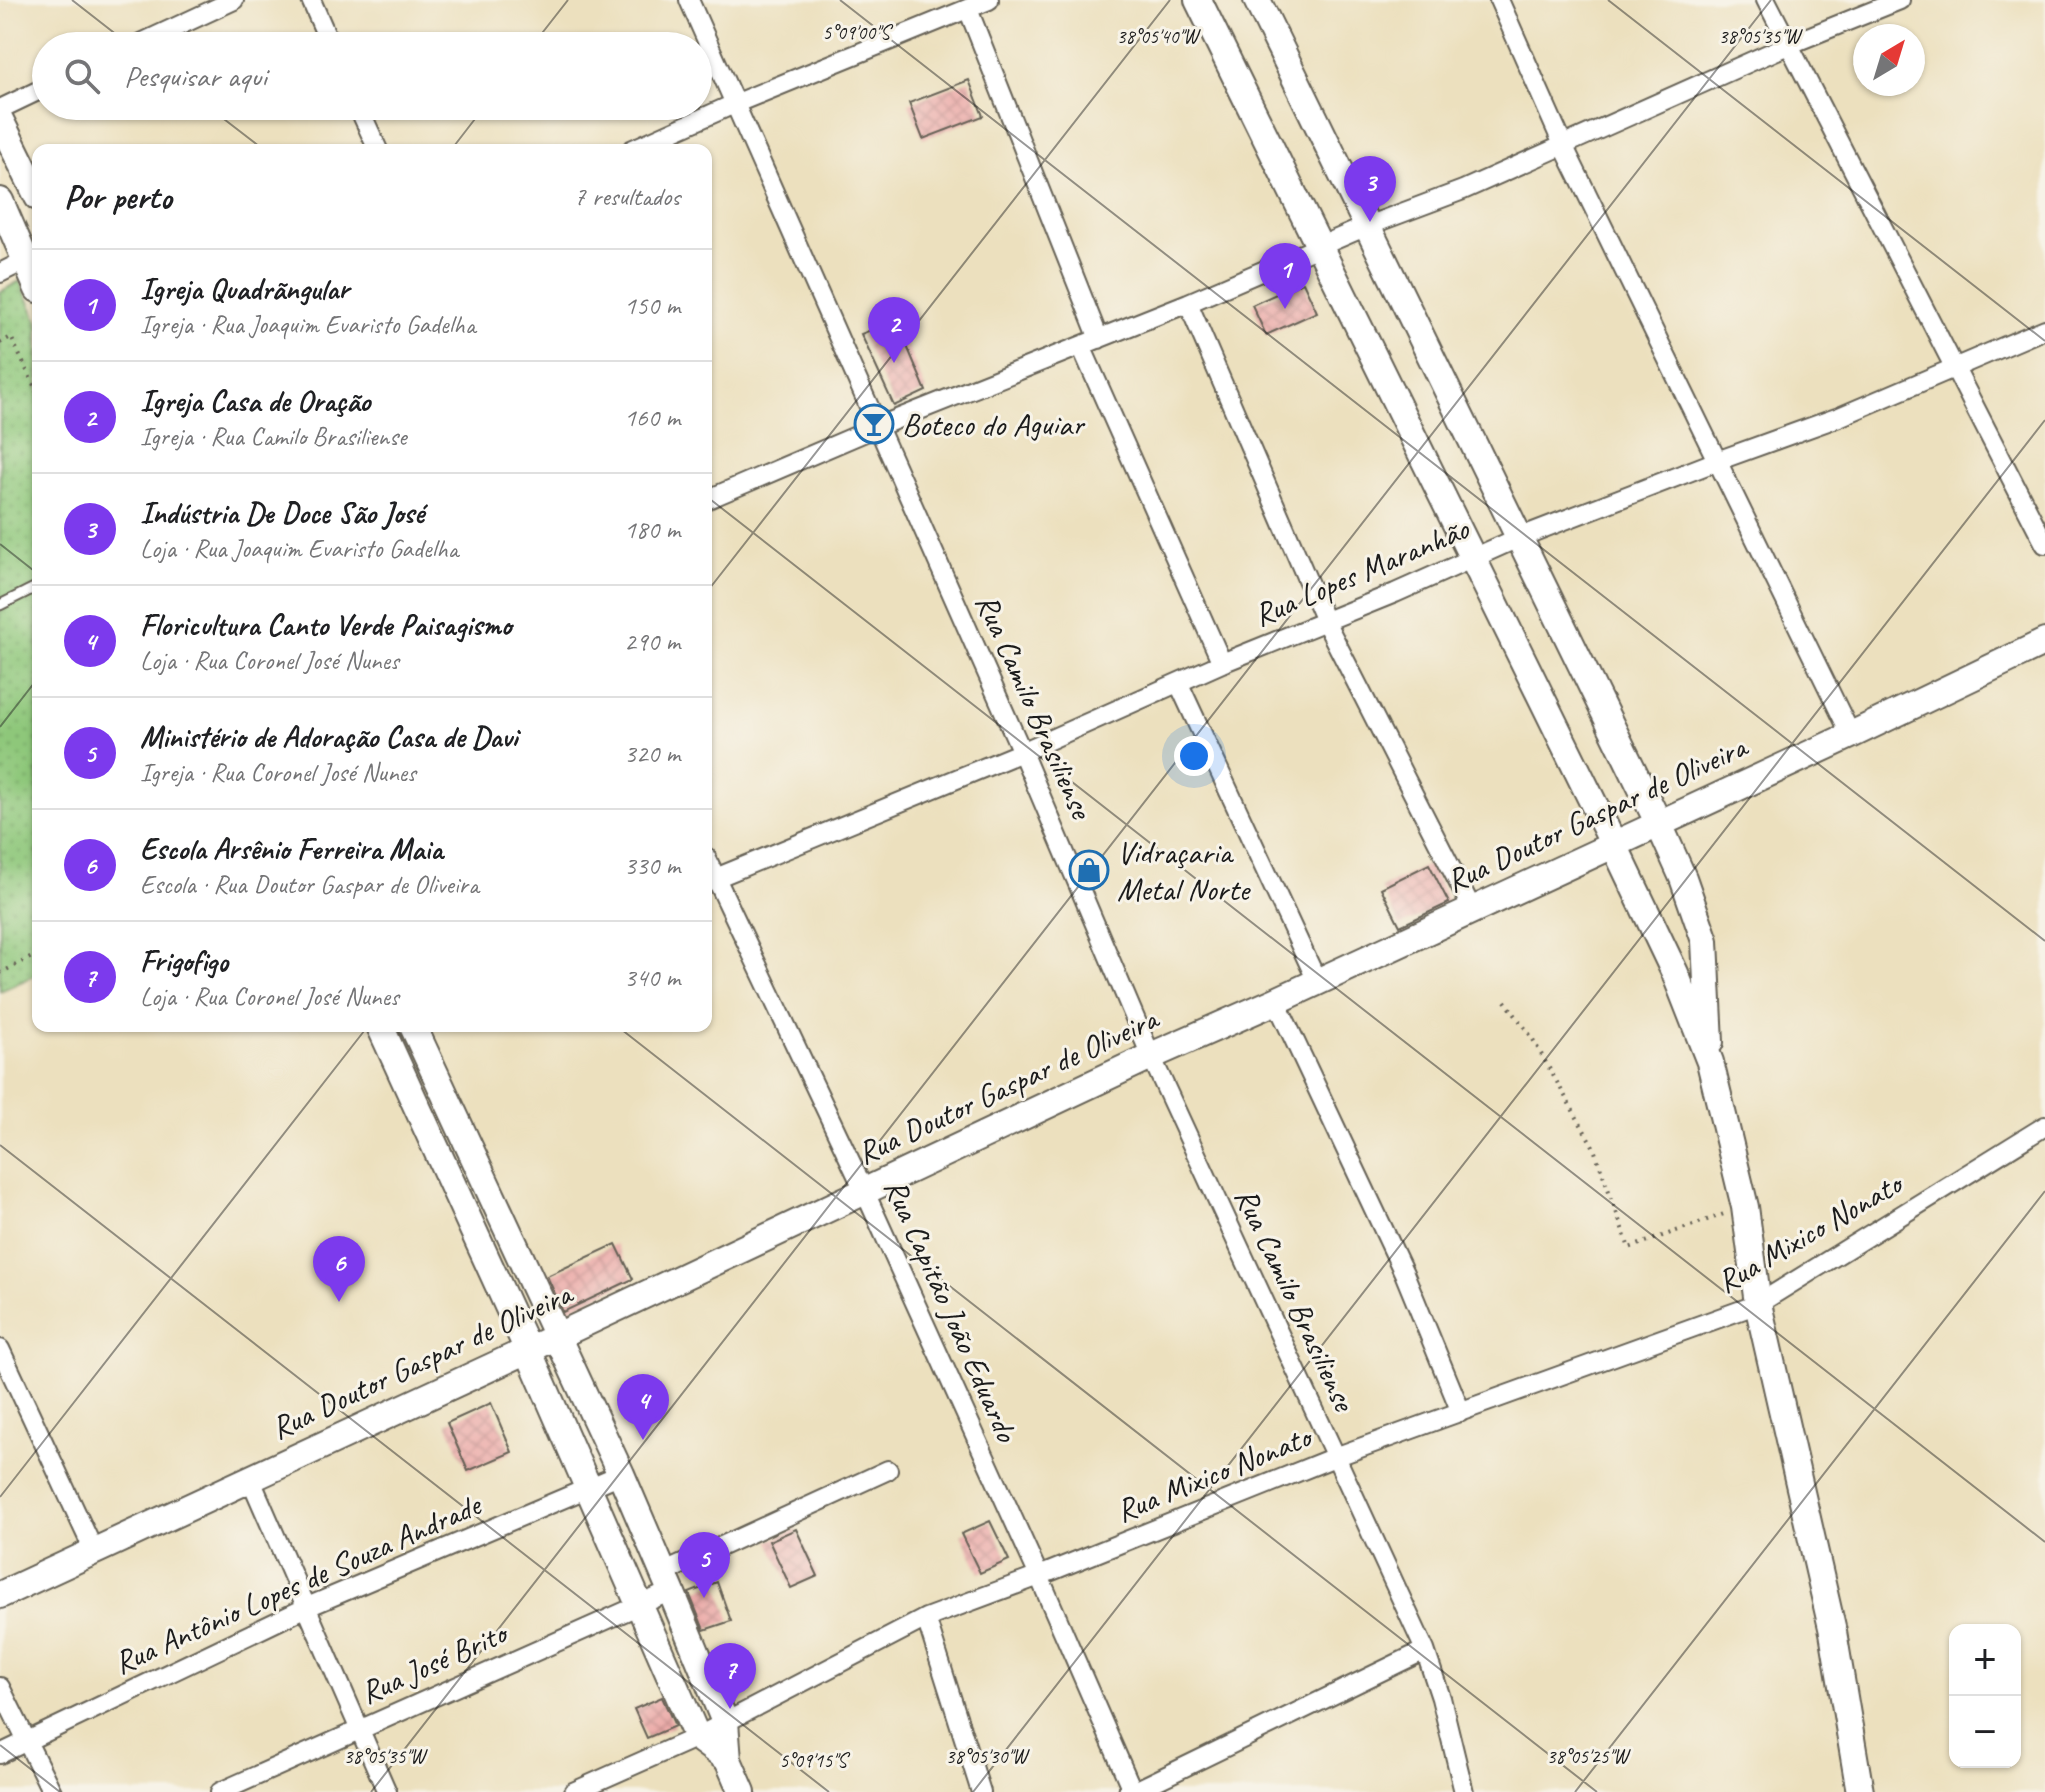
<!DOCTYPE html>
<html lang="pt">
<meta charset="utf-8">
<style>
body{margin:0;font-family:Caveat,sans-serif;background:#f6f6f6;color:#202124}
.controls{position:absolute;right:24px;bottom:24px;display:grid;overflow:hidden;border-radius:16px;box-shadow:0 2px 6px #0004}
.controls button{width:72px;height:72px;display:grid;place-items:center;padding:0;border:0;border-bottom:2px solid #e0e0e0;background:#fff;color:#202124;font:40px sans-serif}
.compass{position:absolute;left:1853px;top:24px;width:72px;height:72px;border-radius:50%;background:#fff;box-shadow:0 2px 6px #0004;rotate:38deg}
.you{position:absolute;left:1194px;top:756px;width:28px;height:28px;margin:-20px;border:6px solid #fff;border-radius:50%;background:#1a73e8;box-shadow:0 0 0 12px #1a73e833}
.badge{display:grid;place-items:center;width:52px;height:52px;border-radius:50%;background:#7c3aed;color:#fff;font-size:26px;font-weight:700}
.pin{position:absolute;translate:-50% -66px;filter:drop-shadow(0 2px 4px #0008)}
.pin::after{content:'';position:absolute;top:42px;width:28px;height:24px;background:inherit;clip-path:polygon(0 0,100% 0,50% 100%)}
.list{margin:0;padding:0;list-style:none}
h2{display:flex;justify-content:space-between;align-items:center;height:104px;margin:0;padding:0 32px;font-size:34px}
h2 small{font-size:26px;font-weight:400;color:#757577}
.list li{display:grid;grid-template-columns:52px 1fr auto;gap:24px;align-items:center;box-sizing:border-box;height:112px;padding:0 32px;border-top:2px solid #e0e0e0}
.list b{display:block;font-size:30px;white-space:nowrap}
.list p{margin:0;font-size:26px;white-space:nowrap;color:#757577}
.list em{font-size:26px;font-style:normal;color:#757577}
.icon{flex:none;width:44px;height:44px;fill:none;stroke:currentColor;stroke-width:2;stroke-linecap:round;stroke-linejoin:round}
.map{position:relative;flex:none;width:2045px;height:1792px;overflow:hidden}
.search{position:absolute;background:#fff;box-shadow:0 2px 6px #0004;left:32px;top:32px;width:680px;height:88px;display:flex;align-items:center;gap:20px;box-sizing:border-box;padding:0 28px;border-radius:44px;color:#757577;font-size:30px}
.panel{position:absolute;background:#fff;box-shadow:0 2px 6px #0004;left:32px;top:144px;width:680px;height:888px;border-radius:16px}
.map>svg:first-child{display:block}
.grass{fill:url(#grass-dots);stroke:#55724b;stroke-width:2}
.building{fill:url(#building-cross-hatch)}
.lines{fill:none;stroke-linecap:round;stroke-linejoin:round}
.lane-casing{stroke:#656155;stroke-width:13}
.street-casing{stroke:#656155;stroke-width:22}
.secondary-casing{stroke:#656155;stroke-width:30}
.path{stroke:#656155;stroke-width:4;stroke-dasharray:2 6;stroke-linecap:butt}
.lane{stroke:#fff;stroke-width:9}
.street{stroke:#fff;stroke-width:18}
.secondary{stroke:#fff;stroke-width:26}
.ticks{fill:none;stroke:#1c1c1c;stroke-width:2;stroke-opacity:0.45}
.labels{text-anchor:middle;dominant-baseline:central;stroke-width:6;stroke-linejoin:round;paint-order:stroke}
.poi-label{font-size:32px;fill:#1c1c1c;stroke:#f7f3e8;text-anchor:start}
.street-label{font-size:32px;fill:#1c1c1c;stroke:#f7f3e8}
.ticks-label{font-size:20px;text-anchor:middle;fill:#1c1c1c;stroke:#f7f3e8;stroke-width:6;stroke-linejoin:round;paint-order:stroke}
</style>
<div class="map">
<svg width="2045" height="1792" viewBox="0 0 2045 1792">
<defs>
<pattern id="grass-dots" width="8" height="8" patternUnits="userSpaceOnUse" patternTransform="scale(2)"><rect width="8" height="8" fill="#8ec77a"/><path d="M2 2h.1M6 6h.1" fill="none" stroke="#7aaa69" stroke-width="1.8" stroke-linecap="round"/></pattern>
<pattern id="building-cross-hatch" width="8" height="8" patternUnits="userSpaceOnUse" patternTransform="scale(2)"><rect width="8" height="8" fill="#ecaba9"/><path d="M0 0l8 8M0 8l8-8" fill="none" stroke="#ca9391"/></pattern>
</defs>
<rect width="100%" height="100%" fill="#f7f3e8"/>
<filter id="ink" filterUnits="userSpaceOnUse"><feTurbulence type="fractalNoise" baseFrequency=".0125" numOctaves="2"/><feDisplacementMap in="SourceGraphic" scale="16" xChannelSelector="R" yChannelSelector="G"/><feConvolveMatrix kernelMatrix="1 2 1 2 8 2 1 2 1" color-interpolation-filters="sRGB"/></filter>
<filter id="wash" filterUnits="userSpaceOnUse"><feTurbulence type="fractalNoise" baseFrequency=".006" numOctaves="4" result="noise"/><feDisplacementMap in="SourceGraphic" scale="32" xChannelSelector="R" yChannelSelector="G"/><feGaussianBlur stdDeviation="1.8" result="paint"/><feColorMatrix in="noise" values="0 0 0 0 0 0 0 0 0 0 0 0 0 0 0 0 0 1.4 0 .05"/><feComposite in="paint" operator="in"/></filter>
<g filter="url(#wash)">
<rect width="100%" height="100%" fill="#ece0be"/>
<!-- grass -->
<path class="grass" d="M20,281L38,322V974L0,991V292Z"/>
<g id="blocks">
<!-- building -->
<path class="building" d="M969,80L983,116L923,139L909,103Z
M1303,282L1317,312L1266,335L1252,305Z
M896,320L926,391L894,406L861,334Z
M1429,864L1449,903L1400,926L1381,888Z
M616,1244L633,1279L563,1312L547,1276Z
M491,1403L512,1452L468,1471L447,1423Z
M990,1521L1009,1560L980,1573L961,1534Z
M796,1529L818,1576L791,1588L769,1541Z
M717,1582L731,1621L704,1630L689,1593Z
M662,1697L675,1726L647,1738L634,1709Z"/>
</g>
</g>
<g filter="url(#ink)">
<use href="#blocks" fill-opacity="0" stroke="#656155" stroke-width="2"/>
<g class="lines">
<!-- lane casing -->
<g class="lane-casing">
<path id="lane" d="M0,605L38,586"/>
</g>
<!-- street casing -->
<g class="street-casing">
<path id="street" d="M311,0L331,46
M689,0L1022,752L1151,1056L1425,1650L1441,1698L1464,1792
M1499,0L1564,147L1851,735
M1766,0L2045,544
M968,9L1099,339
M135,46L234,0
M358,106L378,150
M0,109L46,87
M631,150L734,104L989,0
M0,273L38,254
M1188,303L1325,621L1472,909
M1081,346L1222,663
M706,500L877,427L1188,303L1367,226L1463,190L1788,45L1900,0
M1179,684L1317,981
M706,857L864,1190L1039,1576L1133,1792L1425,1650
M706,882L1022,752L1222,663L1395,593L1518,538L1717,461L1839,417L2045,329
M1276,1001L1404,1273L1461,1412
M0,1349L94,1551
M250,1478L387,1792
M663,1573L888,1470
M926,1618L981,1792
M0,1687L52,1792
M0,1754L305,1608L621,1474
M220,1792L671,1591
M573,1792L697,1737L926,1618L1039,1576L1335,1457L1758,1304L2045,1126"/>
</g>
<!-- secondary casing -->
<g class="secondary-casing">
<path id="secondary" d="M1198,0L1614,845L1675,973L1710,1062L1745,1207L1758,1304L1833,1632L1860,1792
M1257,0L1658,822L1683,878L1705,941L1710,1042
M0,120L38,197
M0,201L38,289
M380,1026L528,1350L697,1737L728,1760
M413,1026L621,1474L671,1591L725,1722L728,1760L742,1792
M0,1595L528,1350L1151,1056L1276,1001L1851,735L2045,642
M1132,1792H1133"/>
</g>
<!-- path -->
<path class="path" d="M0,343L11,337L38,394
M0,973L38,954
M1505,1001L1531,1036L1593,1146L1629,1248L1724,1214"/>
<!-- lane -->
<use href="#lane" class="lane"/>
<!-- street -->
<use href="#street" class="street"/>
<!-- secondary -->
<use href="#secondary" class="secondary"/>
</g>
</g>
<!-- ticks -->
<path class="ticks" d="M72,0L131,46M840,0L2045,941M1608,0L2045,341M532,46L568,0M207,106L264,150M451,150L485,106M706,496L2045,1542M0,544L38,574M706,593L1170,0M0,727L38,678M617,1026L1597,1792M0,1145L829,1792M0,1497L368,1026M0,1745L60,1792M371,1792L1771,0M973,1792L2045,420M1575,1792L2045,1191"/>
<!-- icons -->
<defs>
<g id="bar-ring" transform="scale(2)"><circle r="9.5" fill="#f7f3e8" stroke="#1f6fb2" stroke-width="1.5"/><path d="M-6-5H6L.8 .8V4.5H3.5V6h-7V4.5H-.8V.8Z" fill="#1f6fb2"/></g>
<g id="shop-ring" transform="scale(2)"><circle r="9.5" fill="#f7f3e8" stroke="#1f6fb2" stroke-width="1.5"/><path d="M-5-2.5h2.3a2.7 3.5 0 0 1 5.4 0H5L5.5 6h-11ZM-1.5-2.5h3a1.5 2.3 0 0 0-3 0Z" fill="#1f6fb2"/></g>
</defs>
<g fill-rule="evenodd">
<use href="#bar-ring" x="874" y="424"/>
<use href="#shop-ring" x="1089" y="870"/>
</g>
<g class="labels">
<!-- poi labels -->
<g class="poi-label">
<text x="902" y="424">Boteco do Aguiar</text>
<text x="1117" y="852">Vidraçaria<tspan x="1117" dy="37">Metal Norte</tspan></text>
</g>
<!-- street labels -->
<g class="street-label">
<text transform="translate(1361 572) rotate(-23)">Rua Lopes Maranhão</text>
<text transform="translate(1034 706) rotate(66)">Rua Camilo Brasiliense</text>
<text transform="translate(1596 814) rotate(-25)">Rua Doutor Gaspar de Oliveira</text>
<text transform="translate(1007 1086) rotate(-25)">Rua Doutor Gaspar de Oliveira</text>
<text transform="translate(1809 1233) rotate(-30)">Rua Mixico Nonato</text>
<text transform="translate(1295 1299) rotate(65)">Rua Camilo Brasiliense</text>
<text transform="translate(951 1310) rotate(66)">Rua Capitão João Eduardo</text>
<text transform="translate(421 1361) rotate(-25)">Rua Doutor Gaspar de Oliveira</text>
<text transform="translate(1213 1474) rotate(-22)">Rua Mixico Nonato</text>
<text transform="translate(297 1584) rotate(-24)">Rua Antônio Lopes de Souza Andrade</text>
<text transform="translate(433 1663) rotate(-24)">Rua José Brito</text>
</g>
</g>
<g class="ticks-label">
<text x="856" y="39">5°09'00"S</text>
<text x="1157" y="43">38°05'40"W</text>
<text x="1759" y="43">38°05'35"W</text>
<text x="384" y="1763">38°05'35"W</text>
<text x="986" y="1763">38°05'30"W</text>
<text x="1587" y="1763">38°05'25"W</text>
<text x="813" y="1767">5°09'15"S</text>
</g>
</svg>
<div class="controls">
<button>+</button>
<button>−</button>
</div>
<svg class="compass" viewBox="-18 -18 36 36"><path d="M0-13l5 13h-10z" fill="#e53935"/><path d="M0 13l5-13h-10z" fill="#757577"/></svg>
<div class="you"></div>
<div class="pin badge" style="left:1285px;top:309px">1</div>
<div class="pin badge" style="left:894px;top:363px">2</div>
<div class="pin badge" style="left:1370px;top:222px">3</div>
<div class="pin badge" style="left:643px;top:1440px">4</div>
<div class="pin badge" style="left:704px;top:1598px">5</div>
<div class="pin badge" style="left:339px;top:1302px">6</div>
<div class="pin badge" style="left:730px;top:1709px">7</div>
<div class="search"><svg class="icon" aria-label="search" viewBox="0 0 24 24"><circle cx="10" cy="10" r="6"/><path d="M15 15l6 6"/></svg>Pesquisar aqui</div>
<section class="panel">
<h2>Por perto<small>7 resultados</small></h2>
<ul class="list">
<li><span class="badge">1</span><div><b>Igreja Quadrãngular</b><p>Igreja · Rua Joaquim Evaristo Gadelha</p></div><em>150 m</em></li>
<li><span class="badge">2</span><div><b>Igreja Casa de Oração</b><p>Igreja · Rua Camilo Brasiliense</p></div><em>160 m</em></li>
<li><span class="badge">3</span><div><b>Indústria De Doce São José</b><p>Loja · Rua Joaquim Evaristo Gadelha</p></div><em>180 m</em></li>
<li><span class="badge">4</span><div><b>Floricultura Canto Verde Paisagismo</b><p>Loja · Rua Coronel José Nunes</p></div><em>290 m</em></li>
<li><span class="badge">5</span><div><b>Ministério de Adoração Casa de Davi</b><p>Igreja · Rua Coronel José Nunes</p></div><em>320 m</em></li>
<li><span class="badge">6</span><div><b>Escola Arsênio Ferreira Maia</b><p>Escola · Rua Doutor Gaspar de Oliveira</p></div><em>330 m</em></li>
<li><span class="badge">7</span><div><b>Frigofigo</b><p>Loja · Rua Coronel José Nunes</p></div><em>340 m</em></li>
</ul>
</section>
</div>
